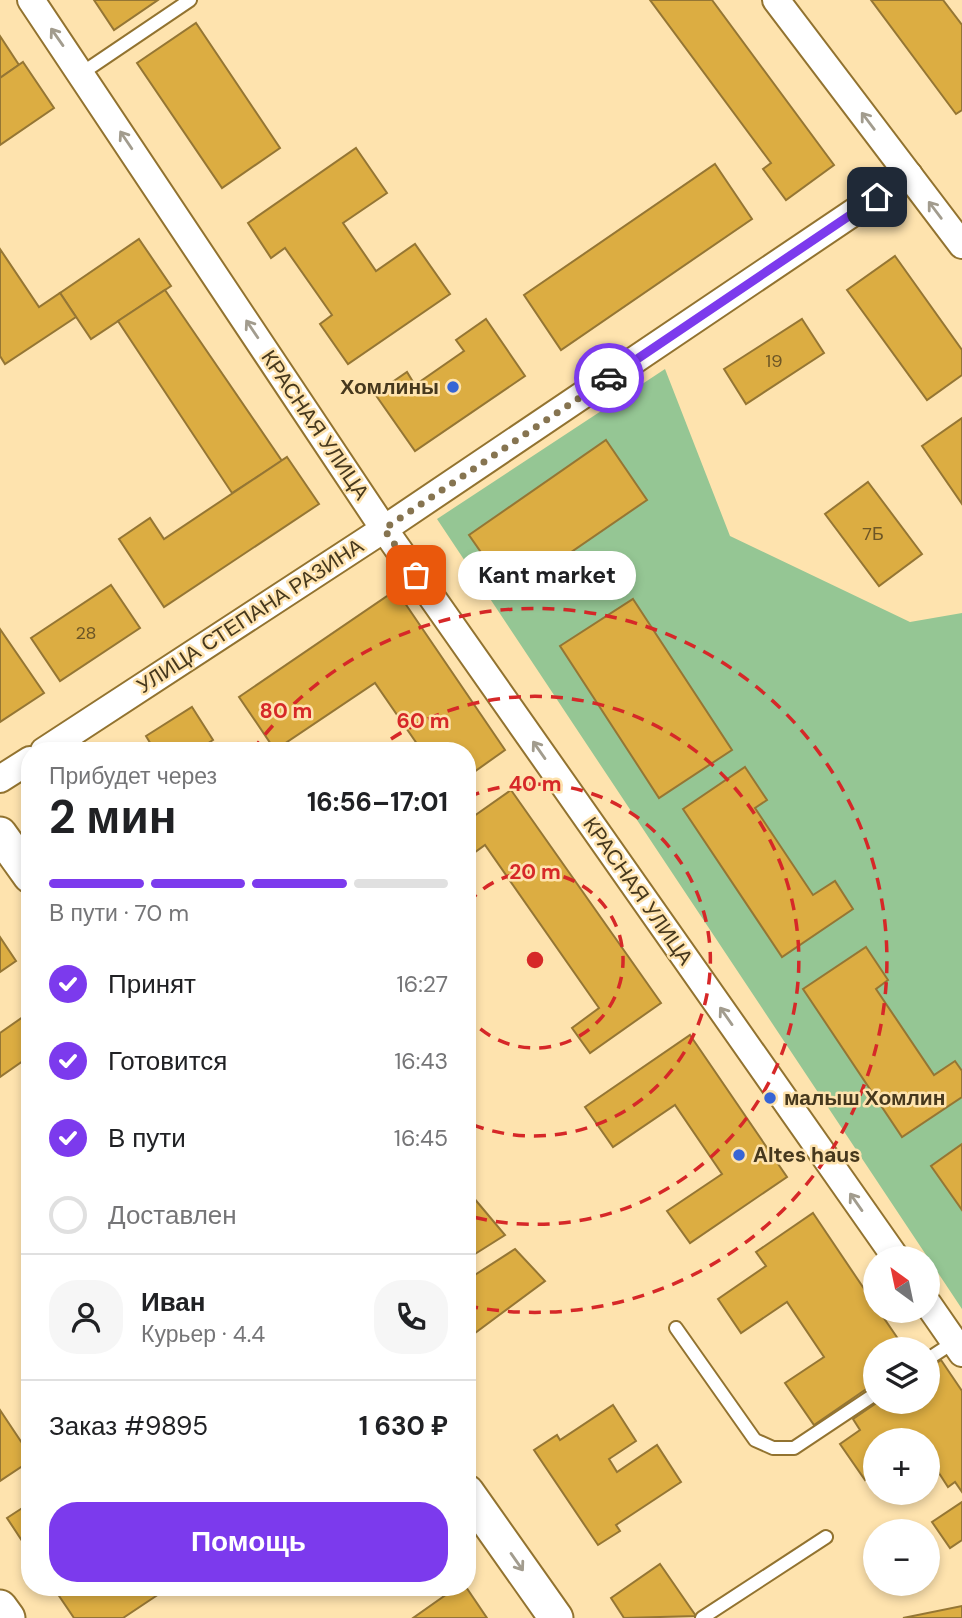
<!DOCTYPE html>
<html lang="ru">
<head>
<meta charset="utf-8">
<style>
	body { margin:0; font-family:"DM Sans",sans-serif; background:#f6f6f6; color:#202124; height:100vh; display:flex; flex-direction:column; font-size:26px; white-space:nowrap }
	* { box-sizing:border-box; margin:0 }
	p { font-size:23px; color:#757577 }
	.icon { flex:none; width:38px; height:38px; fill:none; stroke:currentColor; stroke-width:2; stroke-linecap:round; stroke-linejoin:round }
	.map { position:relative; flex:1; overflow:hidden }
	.panel { position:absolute; left:21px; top:742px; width:455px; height:854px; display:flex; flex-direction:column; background:#fff; border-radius:28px; box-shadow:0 4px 10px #0003 }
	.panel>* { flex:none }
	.needle { width:46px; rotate:327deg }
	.tools { position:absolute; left:863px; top:1246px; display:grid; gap:14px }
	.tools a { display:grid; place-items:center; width:77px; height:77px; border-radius:50%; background:#fff; box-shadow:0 4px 10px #0003; font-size:35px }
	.pin { position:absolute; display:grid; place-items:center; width:60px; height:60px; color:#fff; margin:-30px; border-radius:14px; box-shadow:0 4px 10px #0006 }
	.courier { position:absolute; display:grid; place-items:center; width:70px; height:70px; margin:-35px; border:5px solid #7c3aed; border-radius:50%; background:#fff; color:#222; box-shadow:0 2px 9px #0007 }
	.bubble { position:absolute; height:49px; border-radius:24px; background:#fff; box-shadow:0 4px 10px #0003; font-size:23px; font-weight:700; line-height:49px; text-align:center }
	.overview em { font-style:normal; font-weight:700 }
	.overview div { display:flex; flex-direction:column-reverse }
	.overview { display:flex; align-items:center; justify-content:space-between; height:119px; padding:0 28px }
	h1 { font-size:46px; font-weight:700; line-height:52px }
	.bar { display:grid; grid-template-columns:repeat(4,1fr); gap:10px 7px; align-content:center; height:84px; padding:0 28px }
	.bar i { height:9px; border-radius:5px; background:#e0e0e0 }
	.bar .selected { background:#7c3aed }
	.bar p { grid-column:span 4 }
	.line { display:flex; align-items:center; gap:18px; padding:0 28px; border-top:2px solid #e0e0e0 }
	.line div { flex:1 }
	.round { display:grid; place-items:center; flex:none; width:74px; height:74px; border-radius:28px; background:#f6f6f6 }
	ol { padding:0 28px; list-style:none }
	li { display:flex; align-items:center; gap:21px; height:77px }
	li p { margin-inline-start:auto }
	li .icon { padding:7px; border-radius:50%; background:#7c3aed; color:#fff; stroke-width:4 }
	li:last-child { color:#757577 }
	li i { width:38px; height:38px; border:4px solid #e0e0e0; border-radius:50% }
	.button { display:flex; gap:14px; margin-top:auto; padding:14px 28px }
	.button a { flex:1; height:80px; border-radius:28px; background:#7c3aed; color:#fff; font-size:28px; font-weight:700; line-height:80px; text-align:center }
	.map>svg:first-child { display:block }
</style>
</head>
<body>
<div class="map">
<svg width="962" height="1618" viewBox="0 0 962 1618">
	<rect width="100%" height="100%" fill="#fee3ae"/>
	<polygon fill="#95c694" points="665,369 730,536 910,622 962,613 962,1309 437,519"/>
	<g fill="#dcad42" stroke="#957634" stroke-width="2">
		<polygon points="94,0 158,0 114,30"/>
		<polygon points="650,0 712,0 834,165 786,200 763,169 771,163"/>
		<polygon points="871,0 943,0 962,25 962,110 956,114"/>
		<polygon points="196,23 280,148 222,188 137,63"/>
		<polygon points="0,36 19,65 0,78"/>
		<polygon points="23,62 54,108 0,145 0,78"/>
		<polygon points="356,148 387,193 343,223 376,271 415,244 450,294 348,364 320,324 332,315 285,248 271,258 248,223"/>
		<polygon points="715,164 752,219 561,350 524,295"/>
		<polygon points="139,239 171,286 91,339 60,293"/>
		<polygon points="0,249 39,307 60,293 76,317 5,364 0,356"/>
		<polygon points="895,256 962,350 962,375 927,400 847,290"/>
		<polygon points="165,290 282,461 232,493 118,321"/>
		<polygon points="486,319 525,376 415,451 375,394 407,372 415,385 464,351 456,340"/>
		<polygon points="802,319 824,353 746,404 724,369"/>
		<polygon points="962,418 962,504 922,446"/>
		<polygon points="606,440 647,500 510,594 469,535"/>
		<polygon points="287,457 319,504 164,607 119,539 150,518 164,539"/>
		<polygon points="868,482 922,554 879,586 825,514"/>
		<polygon points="111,585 140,628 60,681 31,638"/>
		<polygon points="396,590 505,750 467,777 467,751 422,751 375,683 275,750 239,697"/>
		<polygon points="633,599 732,750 659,798 560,646"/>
		<polygon points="0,629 44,693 0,722"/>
		<polygon points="192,707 213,740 196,751 155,751 146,736"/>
		<polygon points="745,767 767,800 755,808 813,895 835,881 853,909 782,957 683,809"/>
		<polygon points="511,790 661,1003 590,1053 572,1028 599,1008 485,845 467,858 467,821"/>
		<polygon points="0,937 16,961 0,972"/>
		<polygon points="866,947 888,980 876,989 934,1075 955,1061 962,1071 962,1097 902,1137 803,989"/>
		<polygon points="30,1012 30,1056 0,1077 0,1033"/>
		<polygon points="690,1035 787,1177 690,1243 667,1211 722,1174 675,1105 613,1147 585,1107"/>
		<polygon points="962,1144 962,1210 931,1166"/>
		<polygon points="473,1197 505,1235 467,1259 467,1200"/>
		<polygon points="813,1213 875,1305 875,1311 879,1311 905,1349 875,1349 875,1383 814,1425 785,1383 824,1357 787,1302 741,1333 718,1299 766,1266 756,1252"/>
		<polygon points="515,1249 545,1281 467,1339 467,1280"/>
		<polygon points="941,1360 962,1391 962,1492 955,1482 948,1487 928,1456 928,1440 915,1438 875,1440 875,1473 865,1480 840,1444 860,1430 853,1419 878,1402 928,1402 928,1369"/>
		<polygon points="613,1405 636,1441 609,1459 617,1472 657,1445 681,1482 616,1525 620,1531 598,1545 534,1450 557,1435 560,1440"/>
		<polygon points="0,1410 30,1455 30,1461 0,1481"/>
		<polygon points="962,1502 962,1540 950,1548 932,1522"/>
		<polygon points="30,1503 30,1553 7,1518"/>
		<polygon points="660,1564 696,1616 624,1618 611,1598"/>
		<polygon points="53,1587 163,1587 165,1590 123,1618 74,1618"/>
		<polygon points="457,1587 466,1587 487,1618 413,1618"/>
		<polygon points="962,1606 962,1618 903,1618"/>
	</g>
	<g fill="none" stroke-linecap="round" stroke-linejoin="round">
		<defs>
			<g id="service">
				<polyline points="82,73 190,0"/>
				<polyline points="676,1328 755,1440 773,1448 794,1448 875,1394"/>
				<polyline points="928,1359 954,1342"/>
				<polyline points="702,1618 826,1537"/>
			</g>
			<g id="minor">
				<polyline points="31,0 384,529 896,1258"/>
				<polyline points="776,0 962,245"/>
				<polyline points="44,751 384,529 909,175"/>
				<polyline points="0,779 30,760"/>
				<polyline points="928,1304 962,1353"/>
			</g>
			<g id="tertiary">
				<polyline points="0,834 30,876"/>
				<polyline points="467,1492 556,1618"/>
				<polyline points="0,1607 8,1618"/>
			</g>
		</defs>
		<use href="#service" stroke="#927330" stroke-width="16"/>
		<use href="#minor" stroke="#927330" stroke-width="30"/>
		<use href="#tertiary" stroke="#927330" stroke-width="37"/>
		<use href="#service" stroke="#fff" stroke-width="12"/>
		<use href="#minor" stroke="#fff" stroke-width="26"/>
		<use href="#tertiary" stroke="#fff" stroke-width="33"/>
	</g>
	<defs><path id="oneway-shaft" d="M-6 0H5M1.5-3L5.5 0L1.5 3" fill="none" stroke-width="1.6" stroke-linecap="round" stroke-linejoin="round" transform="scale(1.75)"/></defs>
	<g stroke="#a29c8e">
		<use href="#oneway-shaft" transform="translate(57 37) rotate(-125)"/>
		<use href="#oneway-shaft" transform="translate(868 121) rotate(-127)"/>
		<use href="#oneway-shaft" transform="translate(126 140) rotate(-124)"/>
		<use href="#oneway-shaft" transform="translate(935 210) rotate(-127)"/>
		<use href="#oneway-shaft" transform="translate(252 329) rotate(-124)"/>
		<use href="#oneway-shaft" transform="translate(539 750) rotate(-125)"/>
		<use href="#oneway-shaft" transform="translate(726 1016) rotate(-125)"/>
		<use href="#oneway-shaft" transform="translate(856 1202) rotate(-125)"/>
		<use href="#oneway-shaft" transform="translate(517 1562) rotate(55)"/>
	</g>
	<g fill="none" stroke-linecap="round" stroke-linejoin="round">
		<polyline stroke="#867450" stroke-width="7" stroke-dasharray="0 12.6" points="416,575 384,529 609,378"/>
		<polyline stroke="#7c3aed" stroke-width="9" points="609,378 877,197"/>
	</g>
	<g fill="none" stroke="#d62828" stroke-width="3.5" stroke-dasharray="12 9">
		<path d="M468 903A88 88 0 1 1 468 1017"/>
		<path d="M468 797A176 176 0 1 1 468 1123"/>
		<path d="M374 751A264 264 0 1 1 469 1216"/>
		<path d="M252 751A352 352 0 1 1 468 1306"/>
	</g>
	<g fill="#3765d5" stroke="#fee3ae" stroke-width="2.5">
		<circle cx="453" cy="387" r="7"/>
		<circle cx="770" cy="1098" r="7"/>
		<circle cx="739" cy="1155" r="7"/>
	</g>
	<g text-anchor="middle" stroke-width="5" stroke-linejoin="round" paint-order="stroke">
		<g font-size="18" fill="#6c5526">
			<text x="774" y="367">19</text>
			<text x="873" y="540">7Б</text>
			<text x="86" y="639">28</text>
		</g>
		<g font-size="21" font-weight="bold" fill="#46381d" stroke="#fee3ae" text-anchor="start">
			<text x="439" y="394" text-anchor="end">Хомлины</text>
			<text x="784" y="1105">малыш Хомлин</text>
			<text x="753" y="1162">Altes haus</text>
		</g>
		<g font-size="21" fill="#46381d" stroke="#fee3ae">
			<text transform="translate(315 425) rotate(56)" y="7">КРАСНАЯ УЛИЦА</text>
			<text transform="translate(250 616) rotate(-33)" y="7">УЛИЦА СТЕПАНА РАЗИНА</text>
			<text transform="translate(638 891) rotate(55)" y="7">КРАСНАЯ УЛИЦА</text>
		</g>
	</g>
	<circle cx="535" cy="960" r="10" fill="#d62828" stroke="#fee3ae" stroke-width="3.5"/>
	<g font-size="21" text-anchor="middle" font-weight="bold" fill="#d62828" stroke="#fee3ae" stroke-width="5" stroke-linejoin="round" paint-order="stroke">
		<text x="286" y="718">80 m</text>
		<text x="423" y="728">60 m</text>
		<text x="535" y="791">40 m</text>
		<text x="535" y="879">20 m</text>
	</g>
</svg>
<div class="tools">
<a><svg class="needle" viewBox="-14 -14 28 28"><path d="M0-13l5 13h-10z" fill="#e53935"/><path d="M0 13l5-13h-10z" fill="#757577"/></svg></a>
<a><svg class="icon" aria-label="layers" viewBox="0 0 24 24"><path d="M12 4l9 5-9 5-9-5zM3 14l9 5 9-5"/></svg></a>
<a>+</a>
<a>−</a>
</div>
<div class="pin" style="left:416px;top:575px;background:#ea580c"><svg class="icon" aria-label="bag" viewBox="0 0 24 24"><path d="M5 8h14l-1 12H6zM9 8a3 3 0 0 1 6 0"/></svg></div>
<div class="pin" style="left:877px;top:197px;background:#1f2937"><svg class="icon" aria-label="home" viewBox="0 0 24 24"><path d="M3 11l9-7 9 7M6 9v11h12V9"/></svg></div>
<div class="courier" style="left:609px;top:378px"><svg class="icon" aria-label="car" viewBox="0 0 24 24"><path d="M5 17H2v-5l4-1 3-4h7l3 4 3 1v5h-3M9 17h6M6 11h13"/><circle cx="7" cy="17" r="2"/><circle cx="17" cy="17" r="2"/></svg></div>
<div class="bubble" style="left:458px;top:551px;width:178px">Kant market</div>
<section class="panel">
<div class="overview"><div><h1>2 мин</h1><p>Прибудет через</p></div><em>16:56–17:01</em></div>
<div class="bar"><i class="selected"></i><i class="selected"></i><i class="selected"></i><i></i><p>В пути · 70 m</p></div>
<ol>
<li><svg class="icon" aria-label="check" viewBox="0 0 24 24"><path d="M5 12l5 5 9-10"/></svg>Принят<p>16:27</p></li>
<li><svg class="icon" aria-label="check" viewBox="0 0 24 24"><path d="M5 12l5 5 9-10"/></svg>Готовится<p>16:43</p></li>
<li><svg class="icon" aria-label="check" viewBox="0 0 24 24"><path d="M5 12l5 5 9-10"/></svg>В пути<p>16:45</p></li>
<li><i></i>Доставлен</li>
</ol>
<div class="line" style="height:126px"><a class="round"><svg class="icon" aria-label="person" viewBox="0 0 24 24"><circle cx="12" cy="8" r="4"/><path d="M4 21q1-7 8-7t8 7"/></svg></a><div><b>Иван</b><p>Курьер · 4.4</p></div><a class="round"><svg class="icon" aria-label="phone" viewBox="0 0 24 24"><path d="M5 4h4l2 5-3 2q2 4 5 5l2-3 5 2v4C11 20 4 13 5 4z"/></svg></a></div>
<div class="line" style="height:91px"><div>Заказ #9895</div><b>1 630 ₽</b></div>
<div class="button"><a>Помощь</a></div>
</section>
</div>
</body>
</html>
